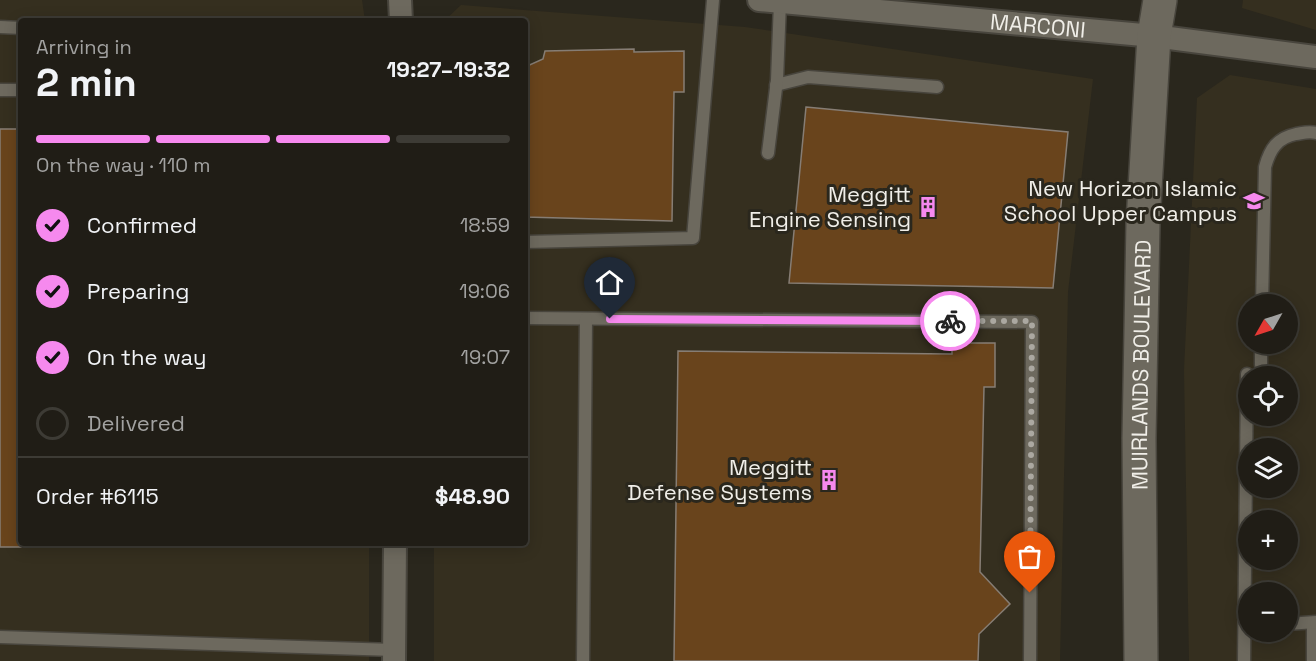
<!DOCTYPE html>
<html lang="en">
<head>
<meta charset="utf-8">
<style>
	body { margin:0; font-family:"Space Grotesk",sans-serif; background:#28261f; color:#f1f3f6; height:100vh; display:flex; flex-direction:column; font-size:22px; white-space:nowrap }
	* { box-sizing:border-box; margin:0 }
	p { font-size:20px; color:#a2a2a1 }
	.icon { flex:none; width:33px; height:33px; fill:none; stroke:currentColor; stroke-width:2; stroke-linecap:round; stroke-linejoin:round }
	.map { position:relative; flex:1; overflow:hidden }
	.panel { position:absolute; left:18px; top:18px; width:510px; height:528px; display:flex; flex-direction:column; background:#201d16; border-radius:6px; box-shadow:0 3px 15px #0003,0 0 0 2px #3d3b35 }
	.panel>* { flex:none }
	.needle { width:39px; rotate:231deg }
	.fabs { position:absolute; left:1238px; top:294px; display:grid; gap:12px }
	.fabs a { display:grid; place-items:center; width:60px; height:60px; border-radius:50%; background:#201d16; box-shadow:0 3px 15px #0003,0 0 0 2px #3d3b35; font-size:30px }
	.pin { position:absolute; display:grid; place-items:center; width:51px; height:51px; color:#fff; margin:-62px -26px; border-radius:50% 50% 50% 0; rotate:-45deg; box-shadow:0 0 6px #0007 }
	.pin .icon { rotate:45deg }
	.courier { position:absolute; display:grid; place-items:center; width:60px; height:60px; margin:-30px; border:4px solid #f689ee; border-radius:50%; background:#fff; color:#222; box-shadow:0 2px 8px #0007 }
	.head em { font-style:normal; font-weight:600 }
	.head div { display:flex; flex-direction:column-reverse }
	.head { display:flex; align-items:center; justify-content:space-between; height:102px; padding:0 18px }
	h1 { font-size:39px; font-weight:600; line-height:45px }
	.bar { display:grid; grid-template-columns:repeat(4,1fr); gap:9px 6px; align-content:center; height:72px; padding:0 18px }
	.bar i { height:8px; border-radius:4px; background:#3d3b35 }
	.bar .on { background:#f689ee }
	.bar p { grid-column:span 4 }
	.line { display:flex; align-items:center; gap:15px; padding:0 18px; border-top:2px solid #3d3b35 }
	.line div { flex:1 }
	ol { padding:0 18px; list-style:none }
	li { display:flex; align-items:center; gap:18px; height:66px }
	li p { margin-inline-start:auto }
	li .icon { padding:6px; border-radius:50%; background:#f689ee; color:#111; stroke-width:4 }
	li:last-child { color:#a2a2a1 }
	li i { width:33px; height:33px; border:3px solid #3d3b35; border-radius:50% }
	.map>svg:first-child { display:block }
</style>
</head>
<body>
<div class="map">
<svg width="1316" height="661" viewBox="0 0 1316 661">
	<rect width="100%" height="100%" fill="#2a271d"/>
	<g fill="#352f1f" fill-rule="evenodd">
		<polygon points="0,0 362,0 365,21 21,21 21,543 369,543 369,661 0,661"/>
		<polygon points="1243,0 1316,0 1316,30 1242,8"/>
		<polygon points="461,5 745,27 1093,79 1068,292 1060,661 434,661 434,543 525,543 525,21 444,21"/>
		<path d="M1230,75L1316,89V661H1189L1184,370L1197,98ZM1248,304H1287V344H1248ZM1248,376H1287V416H1248ZM1248,448H1287V488H1248ZM1248,520H1287V560H1248ZM1248,592H1287V632H1248Z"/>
	</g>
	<g fill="#69441c" stroke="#867d74" stroke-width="1.5">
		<polygon points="634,49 634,52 684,51 684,92 674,92 672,221 525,217 525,67 543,59 545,51"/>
		<polygon points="806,107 1068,132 1053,288 789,283"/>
		<rect x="0" y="129" width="21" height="418"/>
		<polygon points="952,343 995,343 995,387 984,387 980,572 1010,604 979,634 978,661 674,661 678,351 952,354"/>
	</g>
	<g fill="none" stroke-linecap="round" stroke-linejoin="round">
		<defs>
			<g id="service">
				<polyline points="0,27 21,28"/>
				<polyline points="776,85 808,77 937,87"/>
				<polyline points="0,90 21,90"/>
				<polyline points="768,153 777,80 780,2"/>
				<polyline points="525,242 693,238 713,0"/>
				<path d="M1262,304L1265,167C1270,149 1277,138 1296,134C1303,133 1309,131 1316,133"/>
				<polyline points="525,318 1032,322 1030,661"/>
				<polyline points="1261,365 1261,344"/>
				<polyline points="1313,623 1313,661"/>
				<polyline points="1287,624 1316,622"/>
				<polyline points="0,637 394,650"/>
				<polyline points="583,661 586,319"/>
				<polyline points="1244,661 1247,374"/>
			</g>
			<g id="minor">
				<polyline points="400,0 401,21"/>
				<path id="s1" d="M759,0L1154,36L1316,57"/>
				<polyline points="394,661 395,543"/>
			</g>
			<g id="secondary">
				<path id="s2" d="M1141,661L1139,438L1143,222L1154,36L1160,0"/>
			</g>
		</defs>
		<use href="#service" stroke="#48453d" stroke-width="15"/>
		<use href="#minor" stroke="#48453d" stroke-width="26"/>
		<use href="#secondary" stroke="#48453d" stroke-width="36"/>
		<use href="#service" stroke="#6d695e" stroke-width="12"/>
		<use href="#minor" stroke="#6d695e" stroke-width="22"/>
		<use href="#secondary" stroke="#6d695e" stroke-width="33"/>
	</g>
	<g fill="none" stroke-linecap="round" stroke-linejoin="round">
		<polyline stroke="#aba8a1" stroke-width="6" stroke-dasharray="0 10.8" points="950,321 1032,321 1030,593"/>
		<polyline stroke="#f689ee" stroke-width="8" points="610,319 950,321"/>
	</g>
	<defs>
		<symbol id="school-bare" viewBox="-9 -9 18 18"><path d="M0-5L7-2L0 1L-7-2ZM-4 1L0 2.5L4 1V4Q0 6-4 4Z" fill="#f689ee" stroke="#2a271d" stroke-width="2.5" paint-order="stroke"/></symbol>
		<symbol id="building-bare" viewBox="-9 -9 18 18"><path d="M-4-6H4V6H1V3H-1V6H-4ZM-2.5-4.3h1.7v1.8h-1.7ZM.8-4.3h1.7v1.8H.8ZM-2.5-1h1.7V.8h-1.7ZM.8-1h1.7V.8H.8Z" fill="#f689ee" stroke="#2a271d" stroke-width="2.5" paint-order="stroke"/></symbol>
	</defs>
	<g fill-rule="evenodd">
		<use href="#school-bare" x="1239" y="186" width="30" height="30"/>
		<use href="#building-bare" x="913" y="192" width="30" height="30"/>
		<use href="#building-bare" x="814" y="465" width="30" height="30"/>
	</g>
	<g text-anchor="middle" stroke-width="6" stroke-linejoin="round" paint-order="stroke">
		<g font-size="22" fill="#f0eee8" stroke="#2a271d">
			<text dy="8" stroke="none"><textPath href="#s1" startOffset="280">MARCONI</textPath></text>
			<text dy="8" stroke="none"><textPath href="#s2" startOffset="296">MUIRLANDS BOULEVARD</textPath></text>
		</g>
		<g font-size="22" fill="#f0eee8" stroke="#2a271d" text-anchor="end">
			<text x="1237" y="196">New Horizon Islamic<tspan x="1237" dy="25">School Upper Campus</tspan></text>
			<text x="911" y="202">Meggitt<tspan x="911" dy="25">Engine Sensing</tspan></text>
			<text x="812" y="475">Meggitt<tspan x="812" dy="25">Defense Systems</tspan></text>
		</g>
	</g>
</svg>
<div class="fabs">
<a><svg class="needle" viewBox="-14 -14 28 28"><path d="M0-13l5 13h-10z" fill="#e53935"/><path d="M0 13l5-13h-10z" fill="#a2a2a1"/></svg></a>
<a><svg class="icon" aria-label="locate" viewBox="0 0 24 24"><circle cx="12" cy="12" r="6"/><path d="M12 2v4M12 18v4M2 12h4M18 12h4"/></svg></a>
<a><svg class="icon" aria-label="layers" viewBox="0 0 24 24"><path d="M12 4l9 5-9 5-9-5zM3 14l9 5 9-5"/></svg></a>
<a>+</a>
<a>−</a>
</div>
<div class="pin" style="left:1030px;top:593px;background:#ea580c"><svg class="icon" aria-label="bag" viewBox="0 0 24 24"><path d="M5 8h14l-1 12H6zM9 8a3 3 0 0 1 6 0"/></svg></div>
<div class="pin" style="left:610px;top:319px;background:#1f2937"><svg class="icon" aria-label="home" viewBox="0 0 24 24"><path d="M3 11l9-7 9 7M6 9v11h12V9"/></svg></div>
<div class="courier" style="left:950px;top:321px"><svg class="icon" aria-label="bike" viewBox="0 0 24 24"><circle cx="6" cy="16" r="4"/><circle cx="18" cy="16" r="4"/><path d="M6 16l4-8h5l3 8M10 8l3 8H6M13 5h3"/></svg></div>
<section class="panel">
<div class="head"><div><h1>2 min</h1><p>Arriving in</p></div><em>19:27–19:32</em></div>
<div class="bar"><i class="on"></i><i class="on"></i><i class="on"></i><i></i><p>On the way · 110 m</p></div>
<ol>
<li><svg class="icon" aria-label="check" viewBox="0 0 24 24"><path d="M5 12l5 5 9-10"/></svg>Confirmed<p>18:59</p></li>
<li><svg class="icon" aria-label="check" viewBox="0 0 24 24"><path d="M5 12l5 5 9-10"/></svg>Preparing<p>19:06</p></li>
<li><svg class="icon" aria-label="check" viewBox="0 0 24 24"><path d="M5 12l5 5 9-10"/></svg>On the way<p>19:07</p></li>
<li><i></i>Delivered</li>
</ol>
<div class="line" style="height:78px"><div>Order #6115</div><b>$48.90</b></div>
</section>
</div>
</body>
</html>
